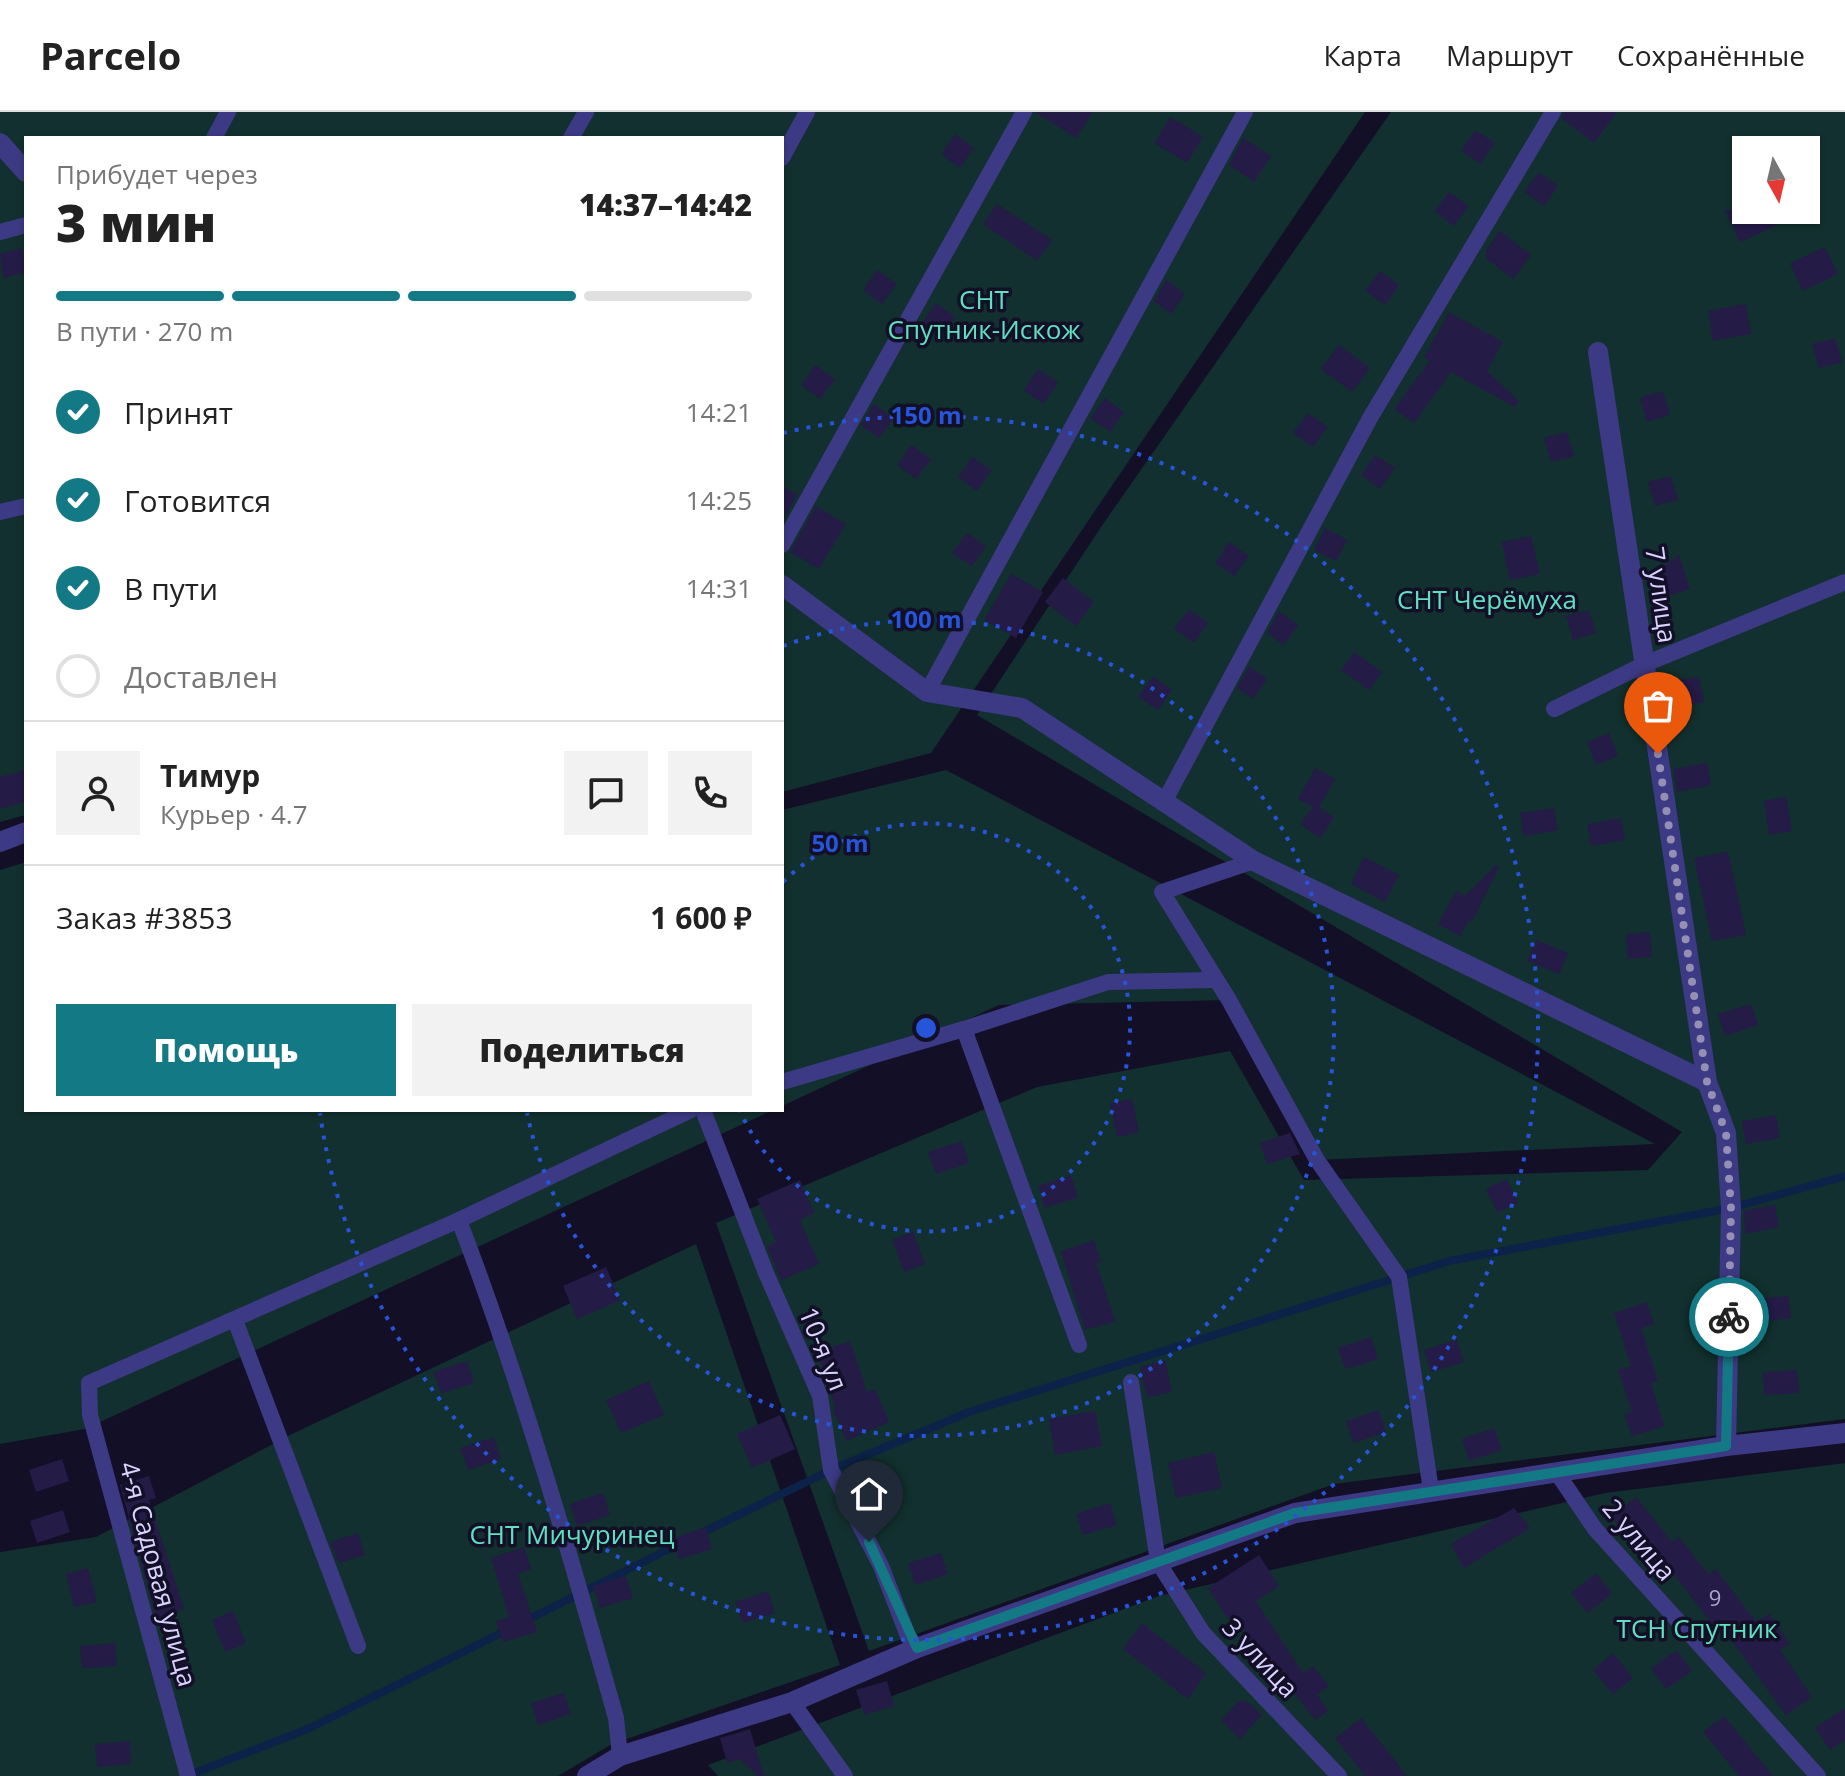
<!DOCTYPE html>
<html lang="ru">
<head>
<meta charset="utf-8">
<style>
	body { margin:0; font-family:"Open Sans",sans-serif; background:#f2f2f2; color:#222; height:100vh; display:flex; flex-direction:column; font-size:30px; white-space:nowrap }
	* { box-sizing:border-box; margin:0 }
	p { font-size:26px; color:#767676 }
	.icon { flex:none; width:44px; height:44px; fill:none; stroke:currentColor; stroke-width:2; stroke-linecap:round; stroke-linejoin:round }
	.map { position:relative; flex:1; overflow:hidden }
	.side { position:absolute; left:24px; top:24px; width:760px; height:976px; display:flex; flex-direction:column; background:#fff; border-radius:0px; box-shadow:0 2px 6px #0004 }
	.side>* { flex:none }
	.needle { width:52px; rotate:172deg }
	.buttons { position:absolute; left:1732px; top:24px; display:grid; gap:16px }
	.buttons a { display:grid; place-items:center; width:88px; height:88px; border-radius:0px; background:#fff; box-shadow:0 2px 6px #0004; font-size:40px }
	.pin { position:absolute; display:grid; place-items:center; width:68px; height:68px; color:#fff; margin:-82px -34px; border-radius:50% 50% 50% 0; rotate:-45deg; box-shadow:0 0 8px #0007 }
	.pin .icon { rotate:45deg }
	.courier { position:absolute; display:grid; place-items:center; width:80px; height:80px; margin:-40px; border:6px solid #137a85; border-radius:50%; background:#fff; color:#222; box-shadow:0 2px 10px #0007 }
	.summary em { font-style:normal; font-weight:800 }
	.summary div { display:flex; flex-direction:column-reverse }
	.summary { display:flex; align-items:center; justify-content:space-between; height:136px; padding:0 32px }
	h1 { font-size:52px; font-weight:800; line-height:60px }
	.bar { display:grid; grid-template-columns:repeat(4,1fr); gap:12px 8px; align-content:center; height:96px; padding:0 32px }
	.bar i { height:10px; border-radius:6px; background:#e0e0e0 }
	.bar .on { background:#137a85 }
	.bar p { grid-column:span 4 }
	.line { display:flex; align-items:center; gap:20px; padding:0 32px; border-top:2px solid #e0e0e0 }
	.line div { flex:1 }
	.round { display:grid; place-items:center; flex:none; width:84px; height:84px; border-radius:0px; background:#f2f2f2 }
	ol { padding:0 32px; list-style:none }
	li { display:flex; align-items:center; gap:24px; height:88px }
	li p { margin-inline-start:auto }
	li .icon { padding:8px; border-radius:50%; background:#137a85; color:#fff; stroke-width:4 }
	li:last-child { color:#767676 }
	li i { width:44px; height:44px; border:4px solid #e0e0e0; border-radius:50% }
	.action { display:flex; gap:16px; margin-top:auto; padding:16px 32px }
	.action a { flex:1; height:92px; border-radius:0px; background:#137a85; color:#fff; font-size:32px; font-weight:800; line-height:92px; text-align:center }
	.action a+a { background:#f2f2f2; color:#222 }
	header { display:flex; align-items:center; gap:48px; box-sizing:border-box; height:112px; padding:0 40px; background:#fff; border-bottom:2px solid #e0e0e0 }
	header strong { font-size:38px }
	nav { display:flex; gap:44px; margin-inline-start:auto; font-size:28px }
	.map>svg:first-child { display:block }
</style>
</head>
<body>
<header>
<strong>Parcelo</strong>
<nav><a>Карта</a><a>Маршрут</a><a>Сохранённые</a></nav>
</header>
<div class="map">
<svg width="1845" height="1664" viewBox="0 0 1845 1664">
	<rect width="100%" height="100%" fill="#130f26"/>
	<g fill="#12302f" fill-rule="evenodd">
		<polygon points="0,0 1365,0 931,641 782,680 782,26 26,26 26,703 0,710"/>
		<path d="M1391,0H1845V1307L1334,1372L869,1539L716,1111L1037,975L1230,939L1304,1068L1648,1058L1682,1020L977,603L1101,415ZM1746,38H1806V98H1746Z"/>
		<polygon points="946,658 1655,1032 1317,1048 1228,888 999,893 782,994 782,698"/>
		<polygon points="26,750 26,998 773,998 85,1317 0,1332 0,758"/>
		<polygon points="696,1132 840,1553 612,1632 558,1664 0,1664 0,1440 96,1425 294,1321"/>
		<polygon points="1845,1351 1845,1664 718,1664 708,1653 1159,1484 1605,1381"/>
	</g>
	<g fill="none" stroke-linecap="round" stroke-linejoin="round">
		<g stroke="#0c2248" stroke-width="8">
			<polyline points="697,1423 831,1358 969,1300 1399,1165 1449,1149 1731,1096 1845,1064"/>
			<polyline points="525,1509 685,1429"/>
			<polyline points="187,1664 310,1616 509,1517"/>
		</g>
	</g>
	<g fill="#241b47">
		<polygon points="1035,0 1093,0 1076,26"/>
		<polygon points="1564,0 1617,0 1594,31 1562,7"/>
		<polygon points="1170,5 1203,25 1187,51 1154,31"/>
		<polygon points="1475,18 1495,31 1480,52 1461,38"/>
		<polygon points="955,22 974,36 960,56 941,42"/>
		<polygon points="1243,26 1271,44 1254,70 1229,53"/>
		<polygon points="1539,60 1558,74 1544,94 1524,80"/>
		<polygon points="1449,80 1469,94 1454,114 1435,100"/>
		<polygon points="997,92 1052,128 1037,149 983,112"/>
		<polygon points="1725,98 1768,98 1775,114 1740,130"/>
		<polygon points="1500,119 1531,143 1513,167 1486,146 1486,138"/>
		<polygon points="1825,135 1838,162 1802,179 1790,151"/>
		<polygon points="22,136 26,160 4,166 0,142"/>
		<polygon points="877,158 897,172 882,192 863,178"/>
		<polygon points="1380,159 1399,173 1385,193 1365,179"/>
		<polygon points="1166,168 1185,182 1171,202 1154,189"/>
		<polygon points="936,191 955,205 941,225 922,211"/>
		<polygon points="1746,192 1751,222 1713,229 1708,199"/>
		<polygon points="1449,200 1503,230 1487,259 1519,289 1515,295 1451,260 1414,311 1394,297 1430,248 1424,245"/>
		<polygon points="1835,226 1842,250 1819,256 1812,232"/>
		<polygon points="1339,233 1370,256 1352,280 1321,257"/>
		<polygon points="815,253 835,267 820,287 801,273"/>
		<polygon points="1038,257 1058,271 1043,292 1024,278"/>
		<polygon points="1663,279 1670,303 1647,310 1640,286"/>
		<polygon points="1105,286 1124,300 1110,320 1090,306"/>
		<polygon points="874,292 894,306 879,326 861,313"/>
		<polygon points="1308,301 1327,315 1313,335 1293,321"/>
		<polygon points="1567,320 1574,344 1551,350 1544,326"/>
		<polygon points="911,333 931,347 916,367 897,353"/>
		<polygon points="1375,343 1395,356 1380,377 1361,363"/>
		<polygon points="972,345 992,358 977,379 958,365"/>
		<polygon points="1671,364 1678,388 1655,394 1648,370"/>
		<polygon points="782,374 797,383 782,410"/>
		<polygon points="816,394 846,412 819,457 790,440"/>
		<polygon points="1325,416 1347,428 1336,449 1314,438"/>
		<polygon points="967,421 986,434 972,454 952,441"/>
		<polygon points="1531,424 1540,462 1510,468 1502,430"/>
		<polygon points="1229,430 1249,444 1234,464 1215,451"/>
		<polygon points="1679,443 1690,477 1668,484 1659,457"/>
		<polygon points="1011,462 1043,480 1016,526 984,508"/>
		<polygon points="1063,466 1094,490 1076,514 1045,490"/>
		<polygon points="1189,497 1208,511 1194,531 1174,517"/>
		<polygon points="1589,498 1596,521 1573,528 1566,504"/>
		<polygon points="1279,499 1298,513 1284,533 1267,521"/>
		<polygon points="1354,540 1382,560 1369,578 1341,558"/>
		<polygon points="1249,554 1267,567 1253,587 1237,576"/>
		<polygon points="1153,564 1172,578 1158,598 1138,585"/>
		<polygon points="1699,565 1704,590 1672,595 1668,569"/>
		<polygon points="1609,621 1618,644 1596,653 1587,630"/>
		<polygon points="1707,651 1711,673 1677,680 1673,657"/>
		<polygon points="1315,656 1335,667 1319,695 1334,706 1320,726 1300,712 1313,695 1298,687"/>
		<polygon points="26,658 26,689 0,697 0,665"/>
		<polygon points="1786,685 1792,719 1769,723 1764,689"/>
		<polygon points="1554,696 1558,718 1524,724 1520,701"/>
		<polygon points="1621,706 1625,728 1591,734 1587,712"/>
		<polygon points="1728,740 1746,823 1712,829 1694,746"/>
		<polygon points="1364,745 1399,763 1385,790 1351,772"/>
		<polygon points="1496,753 1499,755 1472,810 1469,808 1460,824 1438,812 1456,779 1465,784"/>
		<polygon points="1650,820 1652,845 1628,847 1626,822"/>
		<polygon points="1536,828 1568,841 1559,862 1527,849"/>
		<polygon points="1751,892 1758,913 1725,924 1718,902"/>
		<polygon points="1132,987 1139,1020 1117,1025 1110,991"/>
		<polygon points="1776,1003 1780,1026 1746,1032 1742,1009"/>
		<polygon points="1290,1021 1300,1042 1267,1052 1260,1031"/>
		<polygon points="962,1029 969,1051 936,1062 928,1040"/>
		<polygon points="1071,1063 1078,1085 1045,1096 1038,1074"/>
		<polygon points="1507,1067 1518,1091 1497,1100 1486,1077"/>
		<polygon points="800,1068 814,1101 800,1108 819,1152 781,1168 767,1134 776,1130 757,1087"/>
		<polygon points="1775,1093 1779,1115 1745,1122 1744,1099"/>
		<polygon points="913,1120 925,1152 904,1160 892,1128"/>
		<polygon points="1094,1128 1101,1150 1096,1151 1115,1209 1085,1218 1061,1139"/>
		<polygon points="606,1155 620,1188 577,1207 563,1174"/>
		<polygon points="1788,1184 1791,1206 1756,1210 1754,1187"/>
		<polygon points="1647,1190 1654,1212 1641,1216 1658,1269 1651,1271 1664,1314 1632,1324 1624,1303 1632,1300 1618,1258 1631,1254 1614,1201"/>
		<polygon points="1371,1225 1378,1247 1345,1257 1338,1236"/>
		<polygon points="1457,1228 1464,1250 1431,1260 1424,1238"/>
		<polygon points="850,1229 867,1280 875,1277 889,1310 846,1329 834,1300 835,1294 817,1240"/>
		<polygon points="1165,1248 1172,1280 1147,1285 1140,1255"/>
		<polygon points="467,1249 474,1271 441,1281 433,1260"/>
		<polygon points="1797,1258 1799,1281 1764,1283 1763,1260"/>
		<polygon points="649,1269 664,1303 621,1321 606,1288"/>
		<polygon points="1379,1298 1386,1320 1353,1331 1346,1309"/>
		<polygon points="1095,1299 1102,1334 1055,1343 1049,1307"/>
		<polygon points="780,1303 795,1337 752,1356 737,1322"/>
		<polygon points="1494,1316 1502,1338 1469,1349 1462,1327"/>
		<polygon points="494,1325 501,1347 468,1358 460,1336"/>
		<polygon points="1214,1340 1222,1376 1176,1386 1168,1351"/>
		<polygon points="62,1347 69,1369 36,1380 29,1358"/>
		<polygon points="149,1364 156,1386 149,1388 184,1497 156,1506 120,1373"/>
		<polygon points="888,1371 895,1393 867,1402 856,1382"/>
		<polygon points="603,1381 610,1403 577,1414 570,1392"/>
		<polygon points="1636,1385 1672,1430 1679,1425 1708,1462 1716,1457 1756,1510 1769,1502 1790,1532 1780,1538 1812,1585 1786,1603 1720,1513 1715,1516 1674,1462 1670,1465 1634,1420 1627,1425 1611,1405"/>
		<polygon points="1110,1391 1117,1413 1083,1423 1076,1402"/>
		<polygon points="1514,1396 1530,1416 1464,1456 1451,1432"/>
		<polygon points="63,1398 70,1420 37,1431 30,1409"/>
		<polygon points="706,1415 712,1437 679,1447 672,1426"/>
		<polygon points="358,1421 365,1443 339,1451 330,1430"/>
		<polygon points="524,1435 531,1457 518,1462 537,1520 503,1530 496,1509 509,1505 491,1446"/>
		<polygon points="941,1441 948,1462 915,1473 908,1451"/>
		<polygon points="1259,1443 1279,1474 1256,1489 1303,1561 1313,1554 1329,1574 1317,1583 1328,1599 1315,1608 1267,1547 1264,1548 1234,1503 1228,1507 1208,1476"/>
		<polygon points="88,1456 97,1490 74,1495 66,1462"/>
		<polygon points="1596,1461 1612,1482 1587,1501 1571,1481"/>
		<polygon points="626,1464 633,1486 600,1496 593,1474"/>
		<polygon points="768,1479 775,1501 742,1511 735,1490"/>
		<polygon points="233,1499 246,1531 225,1540 212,1508"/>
		<polygon points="1142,1511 1206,1561 1188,1587 1123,1537"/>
		<polygon points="115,1531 117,1554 82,1556 80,1534"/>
		<polygon points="1677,1538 1692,1559 1666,1577 1651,1556"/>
		<polygon points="1613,1541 1633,1566 1613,1582 1593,1558"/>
		<polygon points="887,1569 894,1594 864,1603 856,1578"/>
		<polygon points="564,1581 571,1602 538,1613 531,1591"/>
		<polygon points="1239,1589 1247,1589 1262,1603 1240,1627 1221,1608"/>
		<polygon points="1845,1596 1845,1628 1830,1638 1815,1616"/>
		<polygon points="1724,1604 1773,1664 1739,1664 1703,1620"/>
		<polygon points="1361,1606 1407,1664 1365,1664 1335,1626"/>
		<polygon points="750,1617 764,1664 758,1664 740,1647 727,1651 720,1626"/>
		<polygon points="130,1629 131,1652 97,1655 95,1632"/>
	</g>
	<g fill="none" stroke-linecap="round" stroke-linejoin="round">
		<g stroke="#3d3a85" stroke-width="16">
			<polyline points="214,26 228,0"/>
			<polyline points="571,26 586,0"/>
			<polyline points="782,46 807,0"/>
			<polyline points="0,120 26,113"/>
			<polyline points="0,400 26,394"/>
			<polyline points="782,433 1024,0"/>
			<polyline points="927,580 1245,0"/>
			<polyline points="1554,597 1645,552 1845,470"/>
			<polyline points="1164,690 1370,306 1553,0"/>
			<polyline points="1254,749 1162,780 1229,888 1317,1048 1399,1165 1431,1378"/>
			<polyline points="964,917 1079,1233"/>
			<polyline points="782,970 964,917 1108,870 1213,868"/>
			<polyline points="703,998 766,1161 820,1284 831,1358 881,1454 908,1524 917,1536"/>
			<path d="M459,1108C521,1271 569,1438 616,1606L620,1644"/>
			<polyline points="235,1208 358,1534"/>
			<polyline points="1131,1270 1158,1450 1203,1521 1339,1664"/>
			<polyline points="1557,1361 1595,1417 1818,1664"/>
			<polyline points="792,1590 845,1664"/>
			<polyline points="188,1664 90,1303 89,1271 459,1108 691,998"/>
		</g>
		<g stroke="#3d3a85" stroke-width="20">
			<polyline points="0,31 26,60"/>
			<polyline points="1598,240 1707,970"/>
			<polyline points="782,473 927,580 1022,596 1254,749 1707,970 1726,1021 1731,1096 1726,1334 1845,1321"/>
			<polyline points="0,730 26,720"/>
			<polyline points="587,1664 620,1644 792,1590 917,1536 1295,1401 1726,1334"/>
		</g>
	</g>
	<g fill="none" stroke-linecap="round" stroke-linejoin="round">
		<polyline stroke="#948fb3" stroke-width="8" stroke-dasharray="0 14.4" points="1658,642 1707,970 1726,1021 1731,1096 1729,1205"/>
		<polyline stroke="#137a85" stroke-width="10" points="869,1430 917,1536 1295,1401 1726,1334 1729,1205"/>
	</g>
	<g fill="none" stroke="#2655da" stroke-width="4" stroke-dasharray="4 8">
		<path d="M783 770A204 204 0 1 1 740 999"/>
		<path d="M783 534A408 408 0 1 1 527 1001"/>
		<path d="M783 321A612 612 0 1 1 320 1001"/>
	</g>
	<g text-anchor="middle" stroke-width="7" stroke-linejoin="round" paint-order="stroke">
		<g font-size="22" fill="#aca6d1">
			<text x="1715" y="1494">9</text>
		</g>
		<g font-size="26" fill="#5fe0c0" stroke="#130f26">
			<text x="984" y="197">СНТ<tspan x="984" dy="30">Спутник-Искож</tspan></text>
			<text x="1487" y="497">СНТ Черёмуха</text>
			<text x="572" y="1432">СНТ Мичуринец</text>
			<text x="1697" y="1526">ТСН Спутник</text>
		</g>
		<g font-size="26" fill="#d9d4ff" stroke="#130f26">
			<text transform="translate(1661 483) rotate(82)" y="9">7 улица</text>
			<text transform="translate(823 1237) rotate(68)" y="9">10-я ул</text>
			<text transform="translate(1639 1428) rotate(50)" y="9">2 улица</text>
			<text transform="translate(158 1462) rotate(75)" y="9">4-я Садовая улица</text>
			<text transform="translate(1260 1546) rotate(47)" y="9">3 улица</text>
		</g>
	</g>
	<circle cx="926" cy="916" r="12" fill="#2655da" stroke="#130f26" stroke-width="4"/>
	<g font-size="24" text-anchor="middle" font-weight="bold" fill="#2655da" stroke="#130f26" stroke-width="7" stroke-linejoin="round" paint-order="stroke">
		<text x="926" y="312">150 m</text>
		<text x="926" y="516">100 m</text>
		<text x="840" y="740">50 m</text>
	</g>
</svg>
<div class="buttons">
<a><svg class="needle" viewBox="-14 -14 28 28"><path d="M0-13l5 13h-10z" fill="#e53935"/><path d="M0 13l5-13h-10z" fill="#767676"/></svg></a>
</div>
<div class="pin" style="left:1658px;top:642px;background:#ea580c"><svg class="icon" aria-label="bag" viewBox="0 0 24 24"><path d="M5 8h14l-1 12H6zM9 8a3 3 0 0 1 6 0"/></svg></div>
<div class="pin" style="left:869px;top:1430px;background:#1f2937"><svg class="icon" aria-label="home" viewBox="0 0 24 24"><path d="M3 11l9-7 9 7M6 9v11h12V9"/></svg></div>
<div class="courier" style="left:1729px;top:1205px"><svg class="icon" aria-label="bike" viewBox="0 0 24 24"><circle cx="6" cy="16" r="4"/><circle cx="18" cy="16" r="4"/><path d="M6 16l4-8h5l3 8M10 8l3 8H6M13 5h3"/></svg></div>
<section class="side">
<div class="summary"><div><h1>3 мин</h1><p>Прибудет через</p></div><em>14:37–14:42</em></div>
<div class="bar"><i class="on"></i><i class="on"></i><i class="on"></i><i></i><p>В пути · 270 m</p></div>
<ol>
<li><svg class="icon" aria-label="check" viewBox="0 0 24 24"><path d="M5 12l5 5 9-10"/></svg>Принят<p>14:21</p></li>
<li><svg class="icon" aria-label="check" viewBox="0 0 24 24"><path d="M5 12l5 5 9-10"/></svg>Готовится<p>14:25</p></li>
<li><svg class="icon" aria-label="check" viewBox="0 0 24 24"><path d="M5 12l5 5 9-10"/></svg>В пути<p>14:31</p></li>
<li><i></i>Доставлен</li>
</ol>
<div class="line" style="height:144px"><a class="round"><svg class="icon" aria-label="person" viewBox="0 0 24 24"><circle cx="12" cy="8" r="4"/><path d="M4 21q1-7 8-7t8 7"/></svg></a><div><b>Тимур</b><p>Курьер · 4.7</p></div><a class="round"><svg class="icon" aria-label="chat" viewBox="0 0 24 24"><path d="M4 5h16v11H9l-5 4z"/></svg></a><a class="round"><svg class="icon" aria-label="phone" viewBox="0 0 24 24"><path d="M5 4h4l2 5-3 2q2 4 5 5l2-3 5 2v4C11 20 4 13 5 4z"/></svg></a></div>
<div class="line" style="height:104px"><div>Заказ #3853</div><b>1 600 ₽</b></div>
<div class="action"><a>Помощь</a><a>Поделиться</a></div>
</section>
</div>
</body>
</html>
